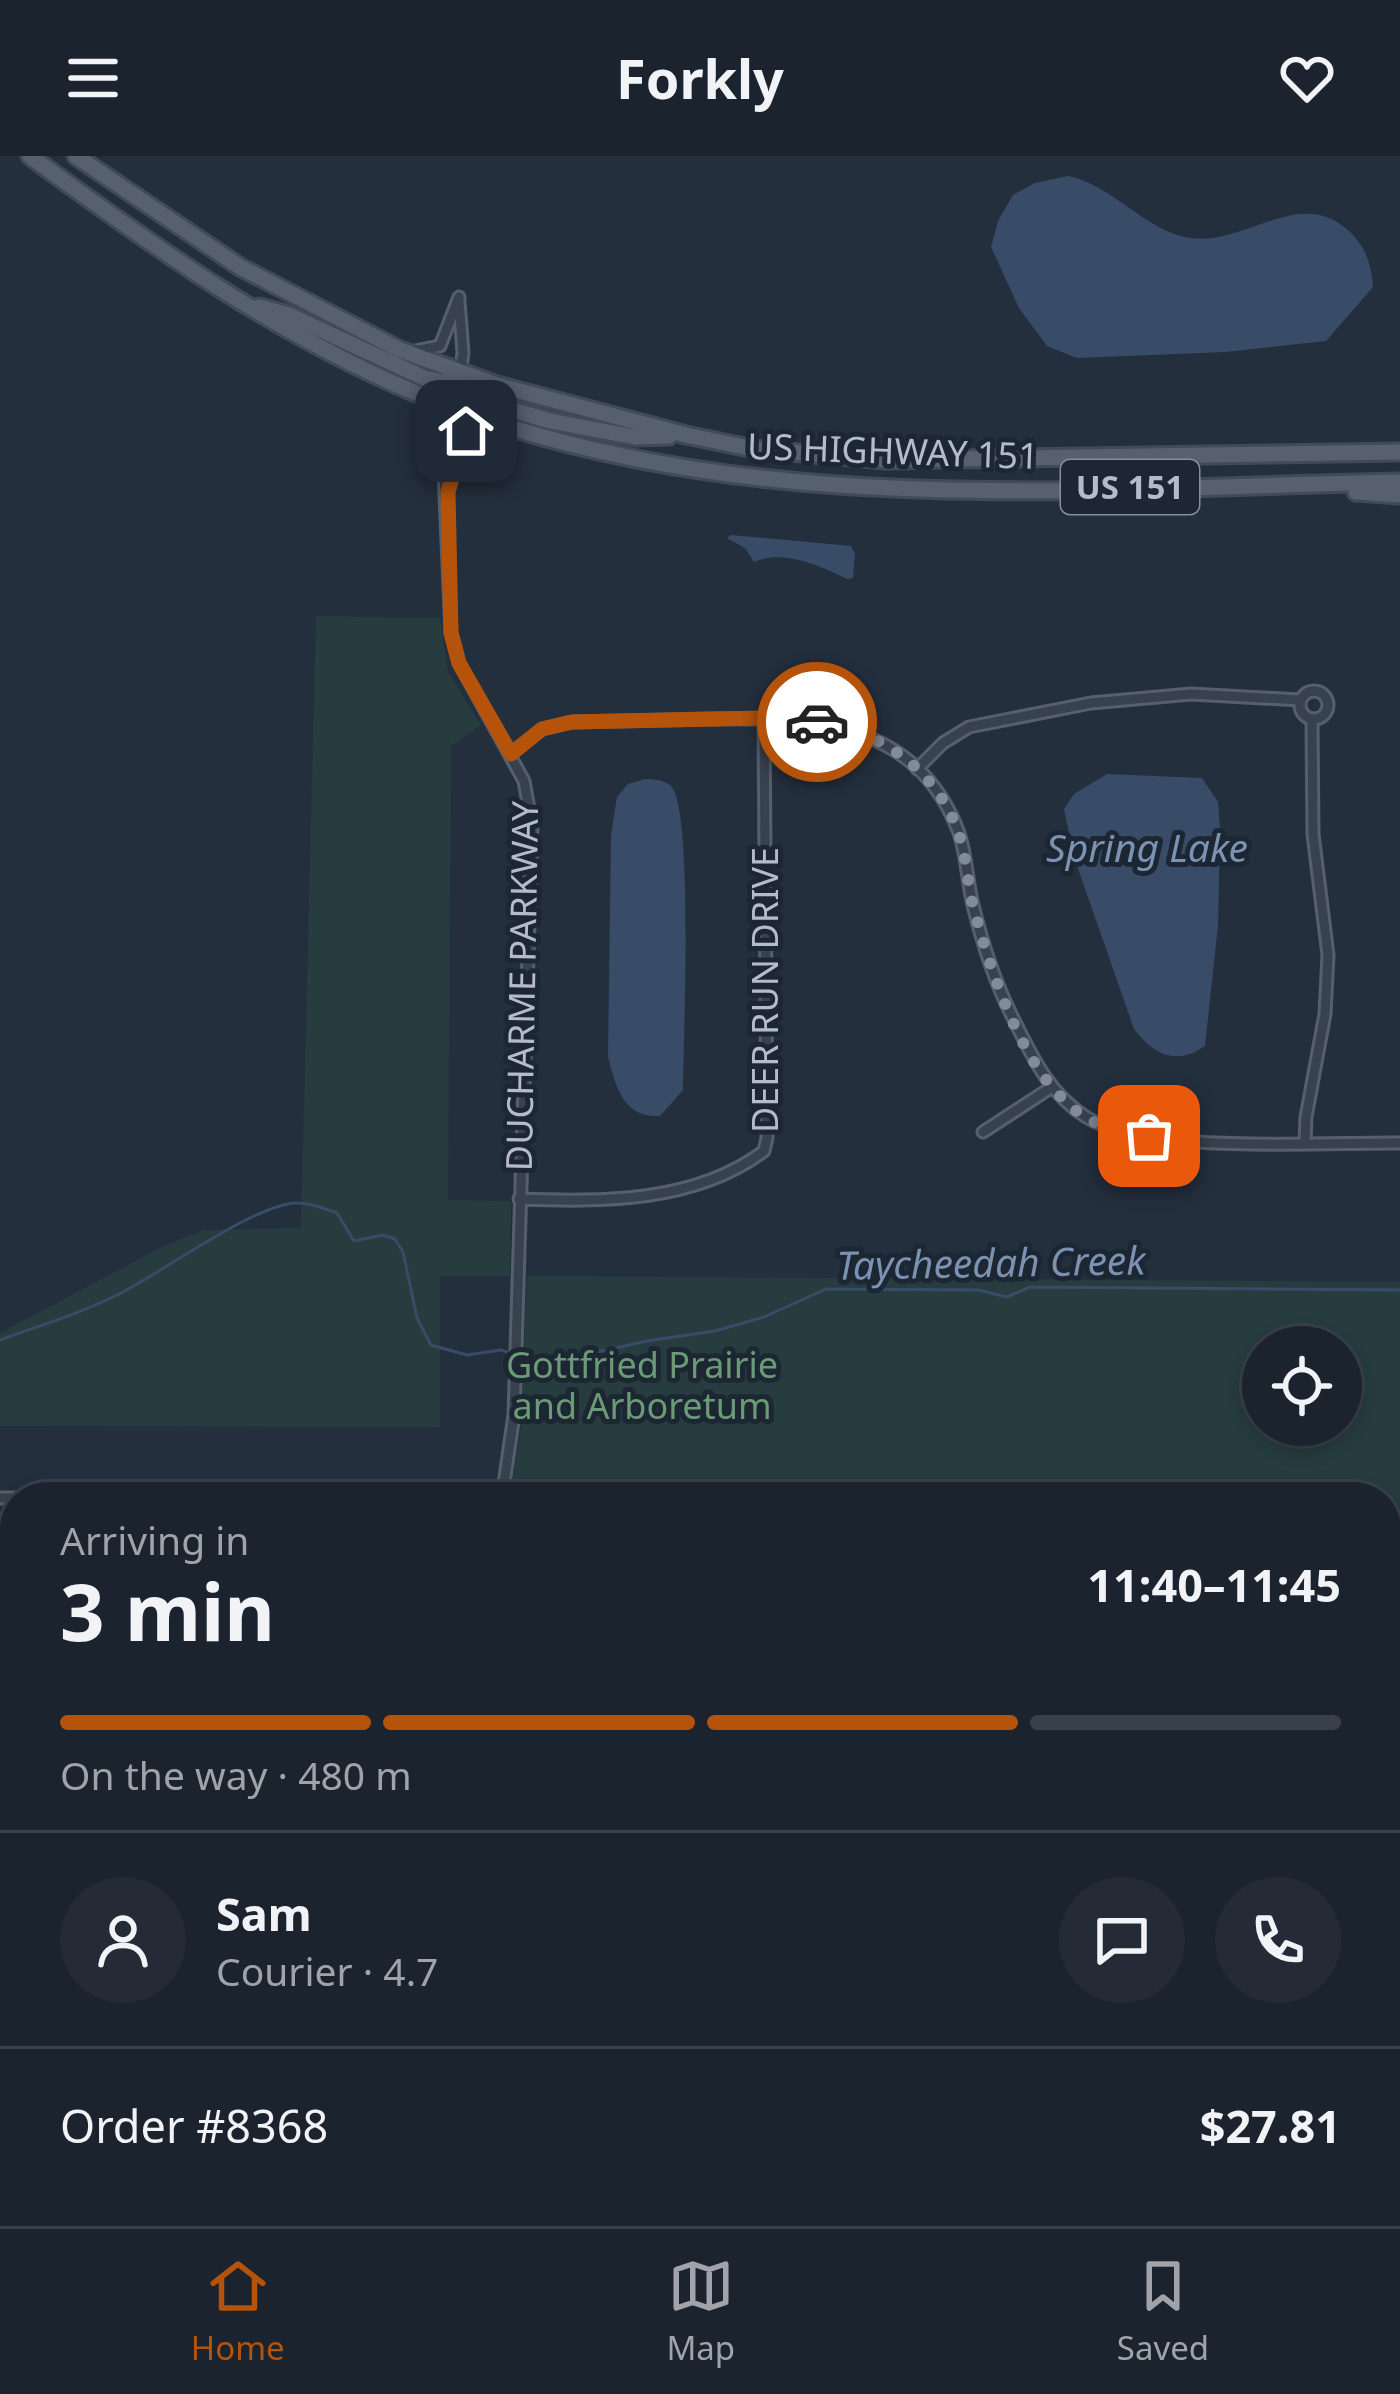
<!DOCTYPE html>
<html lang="en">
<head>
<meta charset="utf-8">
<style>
	body { margin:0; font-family:"Noto Sans",sans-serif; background:#242b36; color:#f1f3f6; height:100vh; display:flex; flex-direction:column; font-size:45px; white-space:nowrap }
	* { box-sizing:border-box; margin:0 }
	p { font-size:39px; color:#a0a4aa }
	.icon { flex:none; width:66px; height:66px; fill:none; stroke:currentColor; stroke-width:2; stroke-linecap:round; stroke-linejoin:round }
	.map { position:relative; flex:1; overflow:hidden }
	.panel { position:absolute; left:0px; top:1326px; width:1401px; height:744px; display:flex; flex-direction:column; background:#1b232e; border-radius:48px 48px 0 0; box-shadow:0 6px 18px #0003,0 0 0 3px #39404a }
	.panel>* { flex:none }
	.tools { position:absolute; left:1242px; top:1170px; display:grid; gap:24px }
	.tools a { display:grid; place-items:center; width:120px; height:120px; border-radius:50%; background:#1b232e; box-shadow:0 6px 18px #0003,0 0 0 3px #39404a; font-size:60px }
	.pin { position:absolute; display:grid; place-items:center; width:102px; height:102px; color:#fff; margin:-51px; border-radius:24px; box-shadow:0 6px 18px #0006 }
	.courier { position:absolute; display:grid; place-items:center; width:120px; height:120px; margin:-60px; border:9px solid #b45309; border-radius:50%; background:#fff; color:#222; box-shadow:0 3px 15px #0007 }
	.summary em { font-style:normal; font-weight:700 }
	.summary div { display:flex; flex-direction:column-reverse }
	.summary { display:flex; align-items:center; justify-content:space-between; height:204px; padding:0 60px }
	h1 { font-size:78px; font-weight:700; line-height:90px }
	.bar { display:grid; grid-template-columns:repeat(4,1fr); gap:18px 12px; align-content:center; height:144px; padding:0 60px }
	.bar i { height:15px; border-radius:9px; background:#39404a }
	.bar .active { background:#b45309 }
	.bar p { grid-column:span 4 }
	.line { display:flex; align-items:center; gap:30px; padding:0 60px; border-top:3px solid #39404a }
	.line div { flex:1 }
	.round { display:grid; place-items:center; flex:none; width:126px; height:126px; border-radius:63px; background:#242b36 }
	header { display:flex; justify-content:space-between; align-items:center; height:156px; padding:0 60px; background:#1b232e; font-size:54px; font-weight:700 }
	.dock { display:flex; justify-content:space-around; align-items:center; height:168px; border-top:3px solid #39404a; background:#1b232e; font-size:33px; color:#a0a4aa }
	.dock a { display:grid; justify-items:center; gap:6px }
	.dock .active { color:#b45309 }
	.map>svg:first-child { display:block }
</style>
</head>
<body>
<header><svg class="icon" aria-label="menu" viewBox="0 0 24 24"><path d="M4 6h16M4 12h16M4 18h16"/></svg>Forkly<svg class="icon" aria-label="heart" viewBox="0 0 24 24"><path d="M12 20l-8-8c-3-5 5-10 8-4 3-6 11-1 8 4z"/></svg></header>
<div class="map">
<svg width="1400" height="2070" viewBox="0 0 1400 2070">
	<rect width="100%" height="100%" fill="#242f3e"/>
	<g fill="#263c3f" fill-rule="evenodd">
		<polygon points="316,460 440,462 448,516 481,569 451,590 448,1044 511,1045 510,1120 440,1120 440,1271 0,1270 0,1177 164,1090 204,1074 301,1072"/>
		<path d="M527,1120L1400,1126V1352L1386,1354V1341H510L521,1272ZM1263,1191H1341V1269H1263Z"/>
		<rect x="591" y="2055" width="236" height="15"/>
		<rect x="933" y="2055" width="80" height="15"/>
		<polygon points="841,2057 916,2058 916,2070 841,2070"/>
	</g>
	<g fill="#394c67">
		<path d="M1068,20C1113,29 1145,75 1190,82C1245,90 1299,30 1348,74C1366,91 1371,107 1373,131L1326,185L1225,196L1077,202L1047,190L1019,152L991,91L998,65L1013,39L1035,27Z"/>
		<path d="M731,379L851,390L855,398L853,422L847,423C820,410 784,393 754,406L745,392L727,382Z"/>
		<path d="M1107,618L1202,622L1218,646L1220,675L1218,769L1205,890C1176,910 1154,899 1134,873L1074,701L1064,653L1074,638Z"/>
		<path d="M645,623C654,623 665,624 671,630C694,655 683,889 683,934L660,960C623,962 616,931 608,901L611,679L617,641L628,628Z"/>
		<polygon points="679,2055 777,2055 766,2070 689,2070"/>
	</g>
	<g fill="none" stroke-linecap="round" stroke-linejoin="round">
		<path stroke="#394c67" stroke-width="3" d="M0,1184C41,1169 82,1157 121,1137C164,1115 248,1053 293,1047C308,1046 323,1052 337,1057L354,1085L383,1079L395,1083L403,1096L417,1162L431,1189L467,1199L501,1194L543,1208L647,1185L715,1175L764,1161L826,1133L978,1134L1007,1141L1030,1131L1400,1134"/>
		<defs>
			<g id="minor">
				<polyline points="459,145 463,197 460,218"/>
				<polyline points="415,195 440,190 459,141"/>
				<polyline points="441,247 451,477 459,507 524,625 532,669 514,1259 502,1341"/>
				<polyline points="449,331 462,280 481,261"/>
				<circle cx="1314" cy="549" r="14"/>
				<path d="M511,598L542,573L572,566C617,565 663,564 708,563C811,561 917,564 959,677C967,700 967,726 973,749C982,786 995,826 1012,860C1031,898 1048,937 1086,961C1145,999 1325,986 1400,987"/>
				<polyline points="917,613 943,587 969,571 1091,547 1191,538 1300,544"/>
				<polyline points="983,976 1052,931"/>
				<polyline points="1305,986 1306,961 1325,858 1328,799 1313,678 1312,565"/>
				<path d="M519,1043C602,1046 695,1047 764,995L767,982L764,562"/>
				<polyline points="57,1341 338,1337 354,1341"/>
				<polyline points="0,1342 15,1342"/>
				<polyline points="0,1565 15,1564"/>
				<polyline points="1386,1578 1400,1599"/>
				<polyline points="582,2055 582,2070"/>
			</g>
			<g id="primary">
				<path d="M30,0C159,95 290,188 440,247C745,365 1081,332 1400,326"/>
				<polyline points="76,0 240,111 400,194 497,229 686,279 754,293 886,304 1400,296"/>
				<polyline points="259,151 289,159 424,222 445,226 460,218"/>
				<polyline points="441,247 456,237 550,265 635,281 669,280"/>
				<polyline points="1356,336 1400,339"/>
			</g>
		</defs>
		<use href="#minor" stroke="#565f6c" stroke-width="15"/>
		<use href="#primary" stroke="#414a57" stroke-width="21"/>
		<use href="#minor" stroke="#38414e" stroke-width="9"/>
		<use href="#primary" stroke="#56606e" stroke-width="15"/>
	</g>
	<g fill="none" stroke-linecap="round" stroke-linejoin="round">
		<path stroke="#828b98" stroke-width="12" stroke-dasharray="0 21.6" d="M817,566C881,573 942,619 960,682C967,705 968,731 974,754C993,821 1025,925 1087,962C1105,973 1129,977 1149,980"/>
		<polyline stroke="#b45309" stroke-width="15" points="466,275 448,336 451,477 459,507 511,598 542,573 572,566 764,562 817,566"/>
	</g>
	<g text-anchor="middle" stroke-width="10" stroke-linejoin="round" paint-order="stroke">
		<rect fill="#1d2633" stroke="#878f9c" stroke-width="3" x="1061" y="304" width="138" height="54" rx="9"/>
		<g font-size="33" font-weight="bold" fill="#b4bcc9">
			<text x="1130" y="343">US 151</text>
		</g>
		<g font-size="36" fill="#b4bcc9" stroke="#1d2633">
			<text transform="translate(893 295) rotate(2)" y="13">US HIGHWAY 151</text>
			<text transform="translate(522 830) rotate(-89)" y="13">DUCHARME PARKWAY</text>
			<text transform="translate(765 834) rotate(-90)" y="13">DEER RUN DRIVE</text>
		</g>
		<g font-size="36" fill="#6b9a76" stroke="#1d2633">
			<text x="642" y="1222">Gottfried Prairie<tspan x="642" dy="41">and Arboretum</tspan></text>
		</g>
		<g font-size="39" font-style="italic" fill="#7c92b1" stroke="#1d2633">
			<text x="1147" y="706">Spring Lake</text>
			<text transform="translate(991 1107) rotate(-1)" y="14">Taycheedah Creek</text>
		</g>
	</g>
</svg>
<div class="tools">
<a><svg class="icon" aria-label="locate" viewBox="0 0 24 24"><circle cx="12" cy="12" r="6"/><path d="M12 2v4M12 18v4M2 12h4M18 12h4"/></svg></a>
</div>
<div class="pin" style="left:1149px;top:980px;background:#ea580c"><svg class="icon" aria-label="bag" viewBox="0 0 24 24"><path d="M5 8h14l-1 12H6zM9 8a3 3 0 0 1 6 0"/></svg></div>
<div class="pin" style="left:466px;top:275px;background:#1f2937"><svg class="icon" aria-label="home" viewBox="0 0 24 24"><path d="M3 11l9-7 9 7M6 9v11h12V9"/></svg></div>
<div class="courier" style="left:817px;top:566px"><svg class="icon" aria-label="car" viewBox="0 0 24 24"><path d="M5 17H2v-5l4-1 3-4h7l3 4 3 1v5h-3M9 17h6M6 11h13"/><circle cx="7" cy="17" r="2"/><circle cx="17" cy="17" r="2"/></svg></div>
<section class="panel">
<div class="summary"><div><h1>3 min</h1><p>Arriving in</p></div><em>11:40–11:45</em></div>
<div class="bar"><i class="active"></i><i class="active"></i><i class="active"></i><i></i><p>On the way · 480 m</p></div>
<div class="line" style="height:216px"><a class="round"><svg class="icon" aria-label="person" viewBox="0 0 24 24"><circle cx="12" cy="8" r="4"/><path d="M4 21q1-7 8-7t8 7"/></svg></a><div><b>Sam</b><p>Courier · 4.7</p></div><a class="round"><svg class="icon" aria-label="chat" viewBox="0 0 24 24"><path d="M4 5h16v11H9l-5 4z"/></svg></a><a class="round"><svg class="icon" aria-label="phone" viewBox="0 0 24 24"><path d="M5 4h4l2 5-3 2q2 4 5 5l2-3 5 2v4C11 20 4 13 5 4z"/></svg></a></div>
<div class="line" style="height:156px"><div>Order #8368</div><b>$27.81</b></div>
</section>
</div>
<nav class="dock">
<a class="active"><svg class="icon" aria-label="home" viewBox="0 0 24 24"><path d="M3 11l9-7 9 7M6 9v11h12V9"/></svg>Home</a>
<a><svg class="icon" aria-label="map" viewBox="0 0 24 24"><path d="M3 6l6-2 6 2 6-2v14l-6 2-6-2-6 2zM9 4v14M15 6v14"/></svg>Map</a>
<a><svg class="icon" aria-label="saved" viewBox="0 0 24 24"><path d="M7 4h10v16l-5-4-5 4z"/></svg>Saved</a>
</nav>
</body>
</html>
